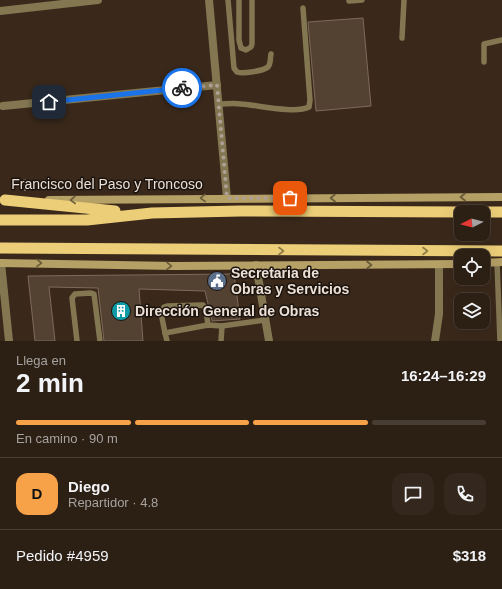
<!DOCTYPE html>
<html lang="es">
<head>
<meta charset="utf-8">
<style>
	body { margin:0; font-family:Arial,sans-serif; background:#34271d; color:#f1f3f6; height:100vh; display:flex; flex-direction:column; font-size:15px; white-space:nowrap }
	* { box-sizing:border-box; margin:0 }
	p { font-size:13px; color:#a6a2a0 }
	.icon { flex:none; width:22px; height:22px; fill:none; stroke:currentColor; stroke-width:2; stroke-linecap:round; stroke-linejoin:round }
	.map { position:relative; height:341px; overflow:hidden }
	.sheet { display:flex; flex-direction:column; background:#2c1f14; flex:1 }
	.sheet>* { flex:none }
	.needle { width:26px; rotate:264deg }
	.buttons { position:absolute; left:454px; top:205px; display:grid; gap:8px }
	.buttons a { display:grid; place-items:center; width:36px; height:36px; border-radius:8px; background:#2c1f14; box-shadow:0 4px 16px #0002,0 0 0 1px #483d34; font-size:20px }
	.pin { position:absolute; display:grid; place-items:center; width:34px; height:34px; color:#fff; margin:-17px; border-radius:8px; box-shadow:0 2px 6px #0006 }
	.courier { position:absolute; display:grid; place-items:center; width:40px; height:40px; margin:-20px; border:3px solid #1a73e8; border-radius:50%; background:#fff; color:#222; box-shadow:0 1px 5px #0007 }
	.head em { font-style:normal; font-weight:700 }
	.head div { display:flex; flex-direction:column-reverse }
	.head { display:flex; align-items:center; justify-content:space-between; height:68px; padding:0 16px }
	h1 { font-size:26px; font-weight:700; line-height:30px }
	.bar { display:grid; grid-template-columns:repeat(4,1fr); gap:6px 4px; align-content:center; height:48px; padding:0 16px }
	.bar i { height:5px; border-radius:3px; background:#483d34 }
	.bar .current { background:#f7a248 }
	.bar p { grid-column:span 4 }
	.line { display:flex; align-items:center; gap:10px; padding:0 16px; border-top:1px solid #483d34 }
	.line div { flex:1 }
	.round { display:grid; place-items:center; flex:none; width:42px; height:42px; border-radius:12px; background:#34271d }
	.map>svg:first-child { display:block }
</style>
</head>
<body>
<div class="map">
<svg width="502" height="341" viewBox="0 0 502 341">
	<rect width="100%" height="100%" fill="#3a291b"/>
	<g fill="#534132" stroke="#7f6a5a">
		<polygon points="363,18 371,106 316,111 308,22"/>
		<polygon points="234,274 240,319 212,321 205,291 139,289 143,341 104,341 98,288 49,287 55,341 35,341 28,276"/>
	</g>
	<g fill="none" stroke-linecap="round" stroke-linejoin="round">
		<polyline stroke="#7c6d61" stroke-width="2" stroke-dasharray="3 2" stroke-linecap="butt" points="12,190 12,181 25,180 25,191"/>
		<g stroke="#837752" stroke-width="5.5">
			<path d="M228,0L234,68L237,72C243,74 263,71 268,67C271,64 270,58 271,54"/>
			<polyline points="239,0 239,40 241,48 246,50 251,47 252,44 252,0"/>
			<polyline points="349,1 362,0"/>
			<polyline points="402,38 404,0"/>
			<polyline points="484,62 484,44 502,40"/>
			<path d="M219,104C226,104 234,103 241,104C257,105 295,114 309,107L310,100L303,8"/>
			<polyline points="497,262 500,341"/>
			<polyline points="165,333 161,313 164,307 167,306 203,305 206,310 208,325"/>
			<polyline points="77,341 72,298 75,294 91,293 94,294 100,341"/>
			<polyline points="167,341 165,333 208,325 222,326 265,320"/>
			<polyline points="221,341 222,326"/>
		</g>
		<g stroke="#837752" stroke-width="8">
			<polyline points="209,0 227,198"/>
			<polyline points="0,11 98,0"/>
			<polyline points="3,106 217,85"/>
			<polyline points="1,263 9,341"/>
			<polyline points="256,265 269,341"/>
			<polyline points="435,341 439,314 439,265"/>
		</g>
		<g stroke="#b5a065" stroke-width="8">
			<polyline points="49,200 502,197"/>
			<polyline points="0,263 175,266 461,264"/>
			<polyline points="483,263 502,262"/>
		</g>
		<g stroke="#ecce78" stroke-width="11">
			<polyline points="5,200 115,211"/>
			<polyline points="483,212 502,212"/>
			<polyline points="0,220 87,220 152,213 240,211 461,212"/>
			<polyline points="0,248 502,251"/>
		</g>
	</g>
	<defs><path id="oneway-chevron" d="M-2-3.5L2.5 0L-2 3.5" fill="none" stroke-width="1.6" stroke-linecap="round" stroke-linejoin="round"/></defs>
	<g stroke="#685a39">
		<use href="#oneway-chevron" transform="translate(463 197) rotate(180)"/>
		<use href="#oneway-chevron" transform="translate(203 198) rotate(179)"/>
		<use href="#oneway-chevron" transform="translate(333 198) rotate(180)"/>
		<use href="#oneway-chevron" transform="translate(73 200) rotate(179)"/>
		<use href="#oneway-chevron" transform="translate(39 263) rotate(1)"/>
		<use href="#oneway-chevron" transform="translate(369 265)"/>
		<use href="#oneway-chevron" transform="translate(169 266) rotate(1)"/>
	</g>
	<g stroke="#8e7a48">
		<use href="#oneway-chevron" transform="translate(281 251)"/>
		<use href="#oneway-chevron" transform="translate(425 251)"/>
	</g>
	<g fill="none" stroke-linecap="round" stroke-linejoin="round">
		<polyline stroke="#aea095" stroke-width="4" stroke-dasharray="0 7.2" points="182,88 217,85 227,198 290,198"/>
		<polyline stroke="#1a73e8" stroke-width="5" points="49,102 182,88"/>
	</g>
	<defs>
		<symbol id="civic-disc" viewBox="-11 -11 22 22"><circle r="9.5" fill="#5c6f8a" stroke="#1b130d"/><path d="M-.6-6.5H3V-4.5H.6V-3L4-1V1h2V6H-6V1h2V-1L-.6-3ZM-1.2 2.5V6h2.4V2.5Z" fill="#fff"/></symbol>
		<symbol id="building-disc" viewBox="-11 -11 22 22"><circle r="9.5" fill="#0f9aa8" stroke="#1b130d"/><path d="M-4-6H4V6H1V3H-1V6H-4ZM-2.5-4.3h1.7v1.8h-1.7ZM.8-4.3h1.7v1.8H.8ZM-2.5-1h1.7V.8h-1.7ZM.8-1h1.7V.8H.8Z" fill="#fff"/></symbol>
	</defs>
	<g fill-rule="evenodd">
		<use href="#civic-disc" x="206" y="270" width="22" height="22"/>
		<use href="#building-disc" x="110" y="300" width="22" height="22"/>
	</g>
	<g text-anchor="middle" stroke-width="3" stroke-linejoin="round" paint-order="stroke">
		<g font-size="14" fill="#ece0d7" stroke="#1b130d">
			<text x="107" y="189">Francisco del Paso y Troncoso</text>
		</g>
		<g font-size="14" font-weight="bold" fill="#ece0d7" stroke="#1b130d" text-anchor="start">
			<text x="231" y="278">Secretaria de<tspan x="231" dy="16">Obras y Servicios</tspan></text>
			<text x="135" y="316">Dirección General de Obras</text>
		</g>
	</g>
</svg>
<div class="buttons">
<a><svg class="needle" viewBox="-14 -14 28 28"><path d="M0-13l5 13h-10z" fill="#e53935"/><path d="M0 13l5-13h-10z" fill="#a6a2a0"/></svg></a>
<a><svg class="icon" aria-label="locate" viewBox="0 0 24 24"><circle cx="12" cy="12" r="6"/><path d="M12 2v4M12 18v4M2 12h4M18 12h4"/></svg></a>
<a><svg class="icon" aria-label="layers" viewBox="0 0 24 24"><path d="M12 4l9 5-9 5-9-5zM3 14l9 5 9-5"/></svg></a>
</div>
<div class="pin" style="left:290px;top:198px;background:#ea580c"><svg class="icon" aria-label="bag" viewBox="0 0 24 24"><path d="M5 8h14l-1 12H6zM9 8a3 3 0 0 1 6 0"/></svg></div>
<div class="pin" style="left:49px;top:102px;background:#1f2937"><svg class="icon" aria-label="home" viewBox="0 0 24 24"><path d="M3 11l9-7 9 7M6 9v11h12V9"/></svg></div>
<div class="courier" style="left:182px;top:88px"><svg class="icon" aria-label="bike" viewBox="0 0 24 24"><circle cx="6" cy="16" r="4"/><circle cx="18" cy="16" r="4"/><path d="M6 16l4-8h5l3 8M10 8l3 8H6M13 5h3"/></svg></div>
</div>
<section class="sheet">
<div class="head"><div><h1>2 min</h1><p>Llega en</p></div><em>16:24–16:29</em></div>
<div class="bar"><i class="current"></i><i class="current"></i><i class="current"></i><i></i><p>En camino · 90 m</p></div>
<div class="line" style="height:72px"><b class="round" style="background:#f7a248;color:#111">D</b><div><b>Diego</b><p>Repartidor · 4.8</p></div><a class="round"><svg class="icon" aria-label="chat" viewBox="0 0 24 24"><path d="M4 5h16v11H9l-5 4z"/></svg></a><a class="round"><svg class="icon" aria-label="phone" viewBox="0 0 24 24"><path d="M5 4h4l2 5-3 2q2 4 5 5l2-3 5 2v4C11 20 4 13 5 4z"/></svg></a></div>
<div class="line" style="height:52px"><div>Pedido #4959</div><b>$318</b></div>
</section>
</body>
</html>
